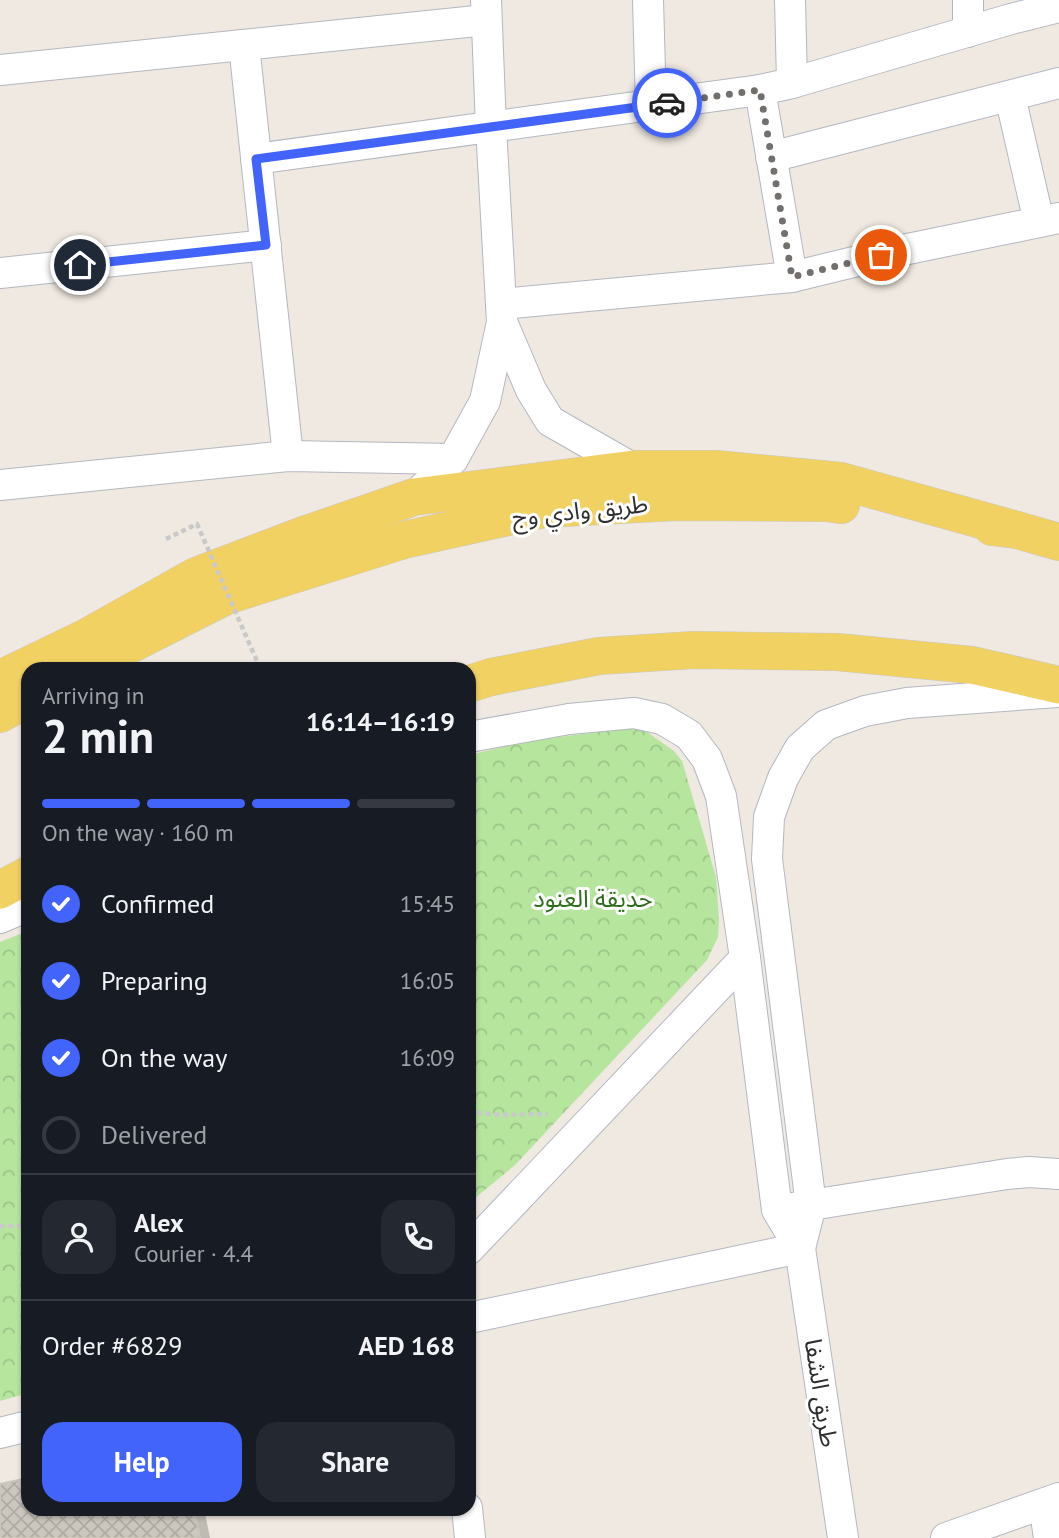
<!DOCTYPE html>
<html lang="en">
<head>
<meta charset="utf-8">
<style>
	body { margin:0; font-family:"PT Sans","Noto Sans Arabic",sans-serif; background:#242831; color:#f1f3f6; height:100vh; display:flex; flex-direction:column; font-size:26px; white-space:nowrap }
	* { box-sizing:border-box; margin:0 }
	p { font-size:23px; color:#9ea1a6 }
	.icon { flex:none; width:38px; height:38px; fill:none; stroke:currentColor; stroke-width:2; stroke-linecap:round; stroke-linejoin:round }
	.map { position:relative; flex:1; overflow:hidden }
	.sheet { position:absolute; left:21px; top:662px; width:455px; height:854px; display:flex; flex-direction:column; background:#171b24; border-radius:21px; box-shadow:0 2px 5px #0004 }
	.sheet>* { flex:none }
	.pin { position:absolute; display:grid; place-items:center; width:60px; height:60px; color:#fff; margin:-30px; border:4px solid #fff; border-radius:50%; box-shadow:0 2px 7px #0007 }
	.courier { position:absolute; display:grid; place-items:center; width:70px; height:70px; margin:-35px; border:5px solid #4264fb; border-radius:50%; background:#fff; color:#222; box-shadow:0 2px 9px #0007 }
	.headline em { font-style:normal; font-weight:700 }
	.headline div { display:flex; flex-direction:column-reverse }
	.headline { display:flex; align-items:center; justify-content:space-between; height:119px; padding:0 21px }
	h1 { font-size:46px; font-weight:700; line-height:52px }
	.bar { display:grid; grid-template-columns:repeat(4,1fr); gap:10px 7px; align-content:center; height:84px; padding:0 21px }
	.bar i { height:9px; border-radius:5px; background:#363941 }
	.bar .current { background:#4264fb }
	.bar p { grid-column:span 4 }
	.line { display:flex; align-items:center; gap:18px; padding:0 21px; border-top:2px solid #363941 }
	.line div { flex:1 }
	.round { display:grid; place-items:center; flex:none; width:74px; height:74px; border-radius:21px; background:#242831 }
	ol { padding:0 21px; list-style:none }
	li { display:flex; align-items:center; gap:21px; height:77px }
	li p { margin-inline-start:auto }
	li .icon { padding:7px; border-radius:50%; background:#4264fb; color:#fff; stroke-width:4 }
	li:last-child { color:#9ea1a6 }
	li i { width:38px; height:38px; border:4px solid #363941; border-radius:50% }
	.primary-button { display:flex; gap:14px; margin-top:auto; padding:14px 21px }
	.primary-button a { flex:1; height:80px; border-radius:21px; background:#4264fb; color:#fff; font-size:28px; font-weight:700; line-height:80px; text-align:center }
	.primary-button a+a { background:#242831; color:#f1f3f6 }
	.map>svg:first-child { display:block }
</style>
</head>
<body>
<div class="map">
<svg width="1059" height="1538" viewBox="0 0 1059 1538">
	<defs>
		<pattern id="park-crowns" width="20" height="18" patternUnits="userSpaceOnUse" patternTransform="scale(1.75)"><rect width="20" height="18" fill="#b6e59e"/><path d="M2 6a3 3 0 1 1 6 0M12 15a3 3 0 1 1 6 0" fill="none" stroke="#9dc588"/></pattern>
		<pattern id="building-cross-hatch" width="8" height="8" patternUnits="userSpaceOnUse" patternTransform="scale(1.75)"><rect width="8" height="8" fill="#cbc7bf"/><path d="M0 0l8 8M0 8l8-8" fill="none" stroke="#afaba4"/></pattern>
	</defs>
	<rect width="100%" height="100%" fill="#efe9e1"/>
	<g fill="url(#park-crowns)">
		<polygon points="640,727 674,751 682,761 716,877 719,919 718,937 707,960 515,1165 469,1203 469,755 534,740"/>
		<polygon points="28,931 28,1393 0,1401 0,942"/>
	</g>
	<polygon fill="#0003" points="28,1480 28,1508 204,1508 210,1538 0,1538 0,1486"/>
	<polygon fill="url(#building-cross-hatch)" stroke="#cbc5ba" stroke-width="2" points="28,1478 28,1508 194,1508 200,1538 0,1538 0,1484"/>
	<g fill="none" stroke-linecap="round" stroke-linejoin="round">
		<defs>
			<g id="minor">
				<polyline points="648,0 651,105"/>
				<polyline points="790,0 792,83"/>
				<polyline points="968,32 968,0"/>
				<polyline points="244,45 288,456"/>
				<polyline points="0,70 486,20"/>
				<polyline points="760,90 792,277"/>
				<polyline points="1010,96 1039,222"/>
				<polyline points="771,157 1059,83"/>
				<polyline points="256,159 760,90 792,83 1011,19 1059,7"/>
				<polyline points="0,273 266,245"/>
				<polyline points="501,304 792,277 903,250 1059,218"/>
				<polyline points="502,322 531,390 550,421 634,469"/>
				<polyline points="0,485 288,456 453,459"/>
				<polyline points="414,497 453,459 485,401 502,322 491,127 486,0"/>
				<polyline points="469,737 569,719 634,713 662,719 689,735 707,759 721,796 745,958 777,1210 800,1248 843,1538"/>
				<polyline points="0,918 28,906"/>
				<polyline points="792,1208 1007,1174 1029,1172 1059,1174"/>
				<polyline points="800,1248 811,1205 767,859 769,817 783,778 800,748 826,725 865,711 907,703 1057,692"/>
				<polyline points="469,1249 745,958"/>
				<polyline points="469,1318 800,1248"/>
				<polyline points="0,1433 28,1426"/>
				<polyline points="1044,1504 1049,1538"/>
				<polyline points="467,1508 470,1538"/>
				<polyline points="946,1538 1059,1498"/>
			</g>
			<g id="major">
				<polyline points="992,527 1017,530 1059,542"/>
				<polyline points="84,668 226,596 404,540 544,509 676,502 827,503 841,505"/>
				<polyline points="0,679 87,637 196,576 301,536 414,497 634,469 716,469 841,481 1017,530"/>
				<polyline points="469,684 491,677 599,656 694,650 837,652 972,665 1059,685"/>
				<polyline points="0,714 28,698"/>
				<polyline points="0,890 28,875"/>
			</g>
		</defs>
		<use href="#minor" stroke="#b4b7c1" stroke-width="32"/>
		<use href="#major" stroke="#c9c9c9" stroke-width="38"/>
		<g stroke="#c9c9c9" stroke-width="4.5" stroke-dasharray="5 3.5" stroke-linecap="butt">
			<polyline points="469,1112 503,1115 548,1114"/>
			<polyline points="0,1226 28,1226"/>
		</g>
		<use href="#minor" stroke="#fff" stroke-width="30"/>
		<use href="#major" stroke="#f2d163" stroke-width="37"/>
		<polyline stroke="#c9c9c9" stroke-width="4.5" stroke-dasharray="5 3.5" stroke-linecap="butt" points="166,539 197,524 260,668"/>
	</g>
	<g fill="none" stroke-linecap="round" stroke-linejoin="round">
		<polyline stroke="#726f6d" stroke-width="7" stroke-dasharray="0 12.6" points="667,103 760,90 792,277 881,255"/>
		<polyline stroke="#4264fb" stroke-width="9" points="80,265 266,245 256,159 667,103"/>
	</g>
	<g text-anchor="middle" stroke-width="6" stroke-linejoin="round" paint-order="stroke">
		<g font-size="24" fill="#2e2e2e" stroke="#fff">
			<text transform="translate(580 511) rotate(-6)" y="8">طريق وادي وج</text>
			<text transform="translate(821 1393) rotate(81)" y="8">طريق الشفا</text>
		</g>
		<g font-size="24" fill="#2c6e1b" stroke="#fff">
			<text x="593" y="907">حديقة العنود</text>
		</g>
	</g>
</svg>
<div class="pin" style="left:881px;top:255px;background:#ea580c"><svg class="icon" aria-label="bag" viewBox="0 0 24 24"><path d="M5 8h14l-1 12H6zM9 8a3 3 0 0 1 6 0"/></svg></div>
<div class="pin" style="left:80px;top:265px;background:#1f2937"><svg class="icon" aria-label="home" viewBox="0 0 24 24"><path d="M3 11l9-7 9 7M6 9v11h12V9"/></svg></div>
<div class="courier" style="left:667px;top:103px"><svg class="icon" aria-label="car" viewBox="0 0 24 24"><path d="M5 17H2v-5l4-1 3-4h7l3 4 3 1v5h-3M9 17h6M6 11h13"/><circle cx="7" cy="17" r="2"/><circle cx="17" cy="17" r="2"/></svg></div>
<section class="sheet">
<div class="headline"><div><h1>2 min</h1><p>Arriving in</p></div><em>16:14–16:19</em></div>
<div class="bar"><i class="current"></i><i class="current"></i><i class="current"></i><i></i><p>On the way · 160 m</p></div>
<ol>
<li><svg class="icon" aria-label="check" viewBox="0 0 24 24"><path d="M5 12l5 5 9-10"/></svg>Confirmed<p>15:45</p></li>
<li><svg class="icon" aria-label="check" viewBox="0 0 24 24"><path d="M5 12l5 5 9-10"/></svg>Preparing<p>16:05</p></li>
<li><svg class="icon" aria-label="check" viewBox="0 0 24 24"><path d="M5 12l5 5 9-10"/></svg>On the way<p>16:09</p></li>
<li><i></i>Delivered</li>
</ol>
<div class="line" style="height:126px"><a class="round"><svg class="icon" aria-label="person" viewBox="0 0 24 24"><circle cx="12" cy="8" r="4"/><path d="M4 21q1-7 8-7t8 7"/></svg></a><div><b>Alex</b><p>Courier · 4.4</p></div><a class="round"><svg class="icon" aria-label="phone" viewBox="0 0 24 24"><path d="M5 4h4l2 5-3 2q2 4 5 5l2-3 5 2v4C11 20 4 13 5 4z"/></svg></a></div>
<div class="line" style="height:91px"><div>Order #6829</div><b>AED 168</b></div>
<div class="primary-button"><a>Help</a><a>Share</a></div>
</section>
</div>
</body>
</html>
